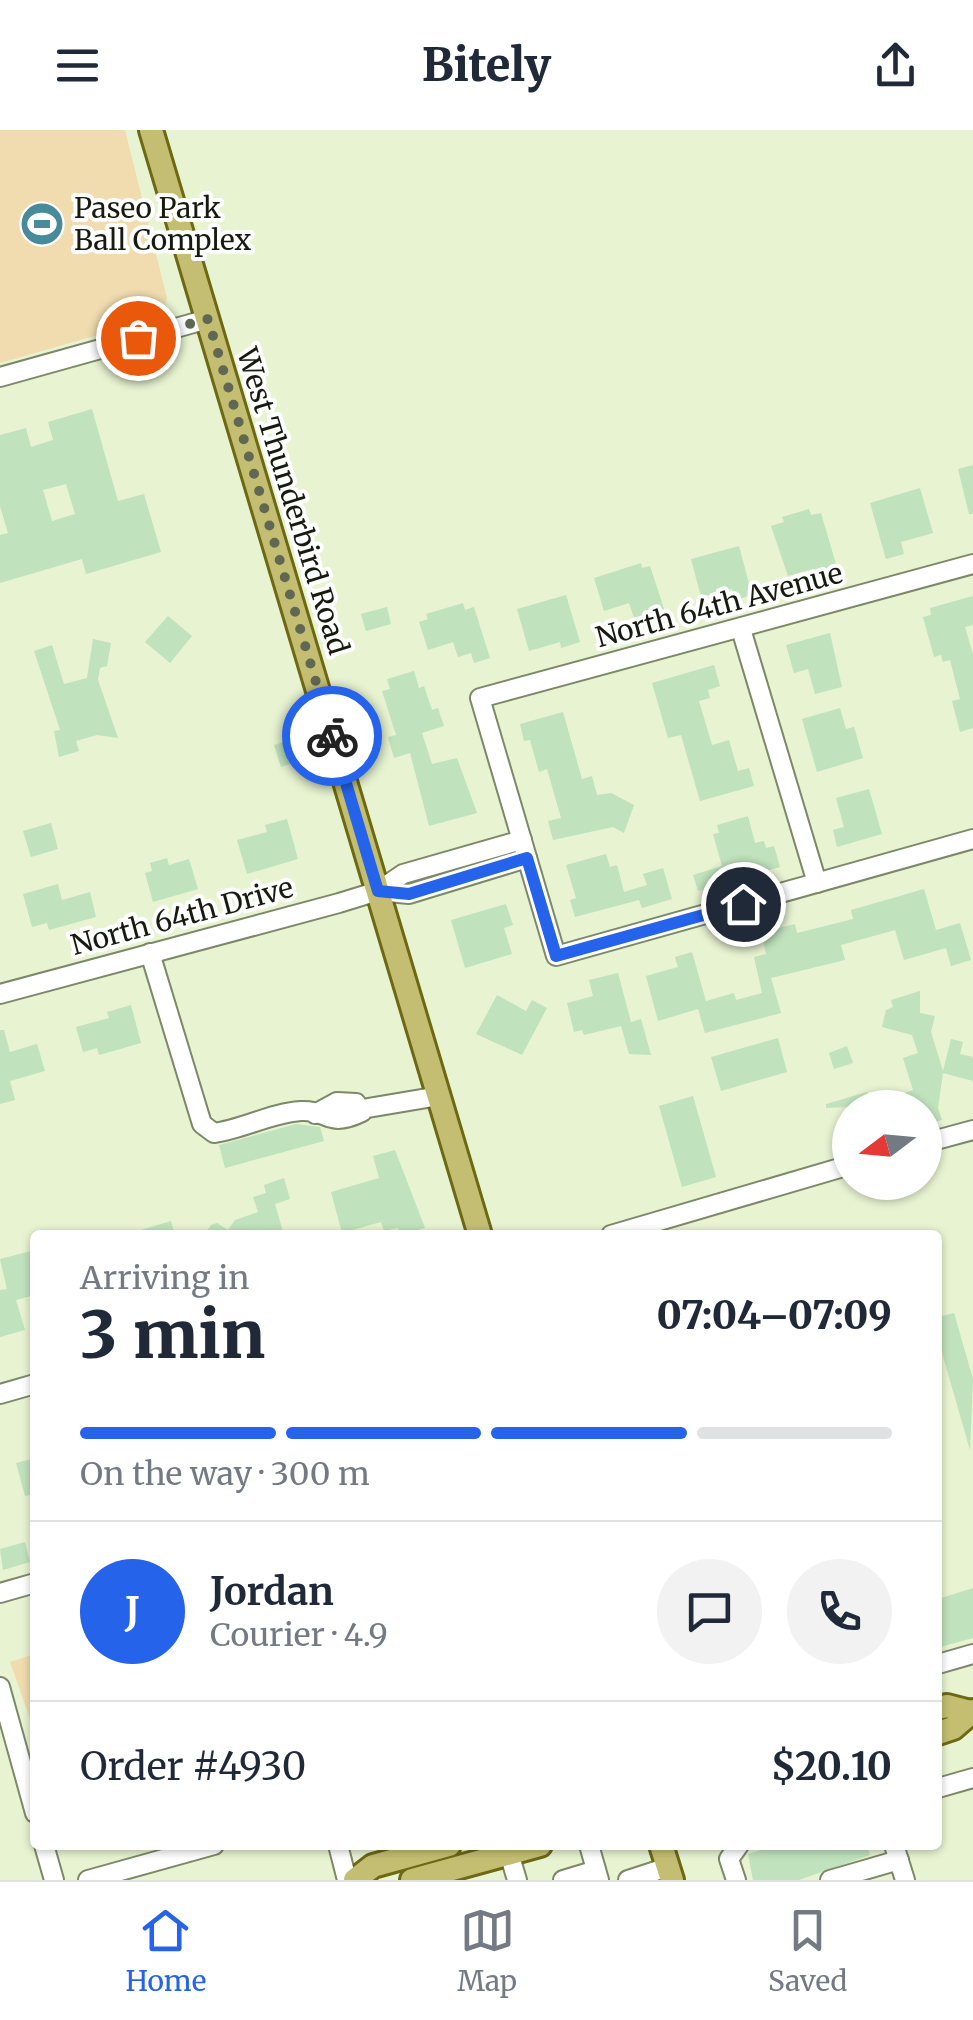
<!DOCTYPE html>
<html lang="en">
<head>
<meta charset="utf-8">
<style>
	body { margin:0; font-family:Merriweather,serif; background:#f2f2f3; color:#1f2937; height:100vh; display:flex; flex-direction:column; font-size:38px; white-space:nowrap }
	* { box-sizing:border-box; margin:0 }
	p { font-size:32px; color:#747a83 }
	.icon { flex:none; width:55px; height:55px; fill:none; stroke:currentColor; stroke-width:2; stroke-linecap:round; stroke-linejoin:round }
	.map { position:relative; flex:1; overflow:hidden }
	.details { position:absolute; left:30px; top:1100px; width:912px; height:620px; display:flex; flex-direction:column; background:#fff; border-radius:10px; box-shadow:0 2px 8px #0004 }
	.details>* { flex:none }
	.needle { width:65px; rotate:254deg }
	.tools { position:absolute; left:832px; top:960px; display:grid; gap:20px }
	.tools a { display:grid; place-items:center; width:110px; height:110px; border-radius:50%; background:#fff; box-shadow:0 2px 8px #0004; font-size:50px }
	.pin { position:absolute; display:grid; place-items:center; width:85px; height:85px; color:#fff; margin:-42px; border:5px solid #fff; border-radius:50%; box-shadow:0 2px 10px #0007 }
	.courier { position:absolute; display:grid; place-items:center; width:100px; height:100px; margin:-50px; border:8px solid #2563eb; border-radius:50%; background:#fff; color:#222; box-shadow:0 2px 12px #0007 }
	.head em { font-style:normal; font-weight:800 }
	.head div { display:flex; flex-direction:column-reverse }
	.head { display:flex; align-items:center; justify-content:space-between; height:170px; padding:0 50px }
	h1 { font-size:65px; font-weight:800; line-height:75px }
	.bar { display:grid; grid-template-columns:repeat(4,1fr); gap:15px 10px; align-content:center; height:120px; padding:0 50px }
	.bar i { height:12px; border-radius:8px; background:#e0e1e3 }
	.bar .current { background:#2563eb }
	.bar p { grid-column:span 4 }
	.line { display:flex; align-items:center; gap:25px; padding:0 50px; border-top:2px solid #e0e1e3 }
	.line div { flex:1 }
	.round { display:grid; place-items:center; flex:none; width:105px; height:105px; border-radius:52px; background:#f2f2f3 }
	header { display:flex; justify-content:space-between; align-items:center; height:130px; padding:0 50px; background:#fff; font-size:45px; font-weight:800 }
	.tabs { display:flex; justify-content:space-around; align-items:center; height:140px; border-top:2px solid #e0e1e3; background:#fff; font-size:28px; color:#747a83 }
	.tabs a { display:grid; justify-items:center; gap:5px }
	.tabs .current { color:#2563eb }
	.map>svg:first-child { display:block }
</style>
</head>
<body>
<header><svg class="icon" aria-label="menu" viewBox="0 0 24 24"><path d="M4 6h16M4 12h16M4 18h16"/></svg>Bitely<svg class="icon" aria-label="share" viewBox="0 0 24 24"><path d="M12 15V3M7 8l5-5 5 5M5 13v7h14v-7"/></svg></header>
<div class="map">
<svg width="973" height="1750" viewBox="0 0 973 1750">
	<rect width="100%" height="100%" fill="#e7f3d1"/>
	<g fill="#f0dcaf">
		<polygon points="0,0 125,0 167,168 161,187 0,233"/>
		<polygon points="35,1524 35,1603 10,1532"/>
	</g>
	<g fill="#c0e2bc" fill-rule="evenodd">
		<path d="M92,279L118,371L144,364L161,422L86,444L82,429L0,453V405L8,403L0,376V305L26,298L31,317L53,310L48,292ZM66,354L75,384L52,391L43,360Z"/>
		<polygon points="973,335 973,384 969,384 958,339"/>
		<polygon points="920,358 933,403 901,412 904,424 886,429 870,373"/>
		<polygon points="809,379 811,385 821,383 838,441 816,447 813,439 788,446 771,396 784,392 782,387"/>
		<polygon points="739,416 752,465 735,470 732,459 701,467 691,429"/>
		<polygon points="641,433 642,438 650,436 667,488 650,493 647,484 634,488 629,473 604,481 594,448"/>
		<polygon points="566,465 580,512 561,518 560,512 529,521 517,479"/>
		<polygon points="973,466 973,495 965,497 973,524 973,598 960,602 952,571 960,569 950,530 943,532 941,525 934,527 923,487 931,485 930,478"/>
		<polygon points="463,473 465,480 474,477 490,528 474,533 471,523 458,527 453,512 428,520 419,492 428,489 426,484"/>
		<polygon points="387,477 391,494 366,501 361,484"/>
		<polygon points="168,486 192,506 170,533 145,512"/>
		<polygon points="830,503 842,557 815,564 808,539 794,543 786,515"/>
		<polygon points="93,509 111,513 107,536 100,538 98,550 118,608 97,605 76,611 79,621 59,627 54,601 60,600 34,521 52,515 64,554 87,548"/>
		<polygon points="714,535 720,556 708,560 710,568 699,571 712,615 729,610 738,641 749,638 754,656 700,671 681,605 668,608 652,553"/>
		<polygon points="414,541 419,558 424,556 432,580 438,578 444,596 422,603 432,634 457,628 477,683 429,696 410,623 394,628 388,607 396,605 382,561 390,559 387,549"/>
		<polygon points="840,578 846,599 854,597 863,628 817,642 802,589"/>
		<polygon points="563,582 582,649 592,646 597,665 611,663 634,675 624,703 613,697 553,710 548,691 561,688 547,639 539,642 530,610 524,611 520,594"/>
		<polygon points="291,610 297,632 281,637 274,615"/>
		<polygon points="869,659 882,704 837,717 833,700 844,697 836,668"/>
		<polygon points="748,686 755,713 764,711 766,718 774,716 780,737 698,761 693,745 722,736 713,704 719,703 717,695"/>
		<polygon points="287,689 298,729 247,744 237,710 267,702 265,695"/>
		<polygon points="51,693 58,719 31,727 23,701"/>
		<polygon points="606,724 610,737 617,735 624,762 647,755 643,744 663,738 672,769 642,778 639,770 575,787 570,770 576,768 566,735"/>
		<polygon points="167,728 169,735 189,729 198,759 153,772 145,743 152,741 150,733"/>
		<polygon points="58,754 62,770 90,762 96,787 49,800 47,793 32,797 23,764"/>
		<polygon points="924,759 936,800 960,793 971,830 951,836 946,818 904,830 895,800 841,815 845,830 771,848 781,883 705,903 698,879 658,891 646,846 678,837 675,827 692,822 706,871 734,863 736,870 762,863 754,827 766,824 761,802 795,794 797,803 853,789 851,780"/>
		<polygon points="506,774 513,795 504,798 512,824 465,838 451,790"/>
		<polygon points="618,843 631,892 641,889 651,925 629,924 621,896 584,905 582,900 574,902 567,873 593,866 589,850"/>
		<polygon points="920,861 920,883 935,886 931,902 943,941 951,909 963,912 960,924 973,927 973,951 943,943 938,978 942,990 925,995 925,978 903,978 899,965 913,960 903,928 918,923 912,905 882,897 886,880 893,877 891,870"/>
		<polygon points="497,865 526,881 532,870 547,878 522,925 476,904"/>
		<polygon points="131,875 141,913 99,925 97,918 83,922 76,897 109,888 107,882"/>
		<polygon points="0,900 4,900 10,922 37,914 45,941 10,951 15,970 0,974"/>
		<polygon points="778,908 787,942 721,961 711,927"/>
		<polygon points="847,916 853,933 834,939 829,923"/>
		<polygon points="867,962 871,976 826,978 826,974"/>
		<polygon points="693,966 716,1047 682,1057 659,976"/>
		<polygon points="296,994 320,997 324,1011 225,1038 219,1015"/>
		<polygon points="395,1020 425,1098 400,1105 398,1098 384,1101 381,1092 342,1103 331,1062 379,1048 373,1026"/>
		<polygon points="284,1048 290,1069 275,1074 284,1105 204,1105 211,1095 217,1093 228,1100 235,1090 258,1082 253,1067 266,1063 264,1055"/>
		<polygon points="171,1091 175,1105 134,1105 134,1102"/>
		<polygon points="35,1120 35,1165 16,1170 25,1200 0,1207 0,1160 7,1159 0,1129"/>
		<polygon points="954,1183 973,1249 970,1320 938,1209 938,1187"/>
		<polygon points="35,1328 35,1364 25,1366 16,1333"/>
		<polygon points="25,1412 30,1432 3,1440 0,1419"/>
		<polygon points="973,1458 973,1508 940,1517 938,1469"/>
		<polygon points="779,1715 867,1715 870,1725 799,1750 753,1750 748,1724"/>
	</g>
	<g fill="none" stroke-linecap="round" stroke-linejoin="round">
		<defs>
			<g id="minor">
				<polyline points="0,247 208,189"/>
				<polyline points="973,434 480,568 556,826 973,709"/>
				<polyline points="741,499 817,753"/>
				<polyline points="378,761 409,764 527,728"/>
				<path d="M150,823L202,994L214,1003C243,999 271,983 301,981C328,979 327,999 362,982L356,973L337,972L315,984"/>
				<polyline points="0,864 339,773 378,761 403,744 522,710"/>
				<polyline points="362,979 439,966"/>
				<polyline points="925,1013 973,1000"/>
				<polyline points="611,1105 850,1035"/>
				<polyline points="0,1264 35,1254"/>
				<polyline points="0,1463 35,1453"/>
				<polyline points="938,1534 973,1524"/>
				<polyline points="0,1557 35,1683"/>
				<polyline points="938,1658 973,1648"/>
				<polyline points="44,1715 54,1750"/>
				<polyline points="338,1715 347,1750"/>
				<polyline points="589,1715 599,1750"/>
				<polyline points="894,1715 905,1750"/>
				<polyline points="509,1723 517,1750"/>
				<polyline points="88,1750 214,1715"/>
				<polyline points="563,1750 596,1740"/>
				<polyline points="628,1750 668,1737"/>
				<polyline points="736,1750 729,1729 739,1715"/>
				<polyline points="830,1750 899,1730"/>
			</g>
			<g id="major">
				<polyline points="151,0 480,1105"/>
				<polyline points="938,1578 947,1576 970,1582"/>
				<polyline points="938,1603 953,1598 973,1581"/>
				<polyline points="661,1715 672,1750"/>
				<polyline points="355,1750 373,1736 449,1715"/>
				<polyline points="412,1750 540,1715"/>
			</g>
		</defs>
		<use href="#minor" stroke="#7d8869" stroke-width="22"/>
		<use href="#major" stroke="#6d6812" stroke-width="28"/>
		<use href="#minor" stroke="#fff" stroke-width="18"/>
		<use href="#major" stroke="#c3be72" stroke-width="22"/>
	</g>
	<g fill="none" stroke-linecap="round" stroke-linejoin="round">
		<polyline stroke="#606753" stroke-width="10" stroke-dasharray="0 18" points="138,208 208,189 332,606"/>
		<polyline stroke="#2563eb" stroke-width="12" points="332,606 378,761 409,764 527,728 556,826 743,774"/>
	</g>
	<defs>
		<symbol id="stadium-disc" viewBox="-11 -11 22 22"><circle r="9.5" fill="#478a9a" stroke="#fff"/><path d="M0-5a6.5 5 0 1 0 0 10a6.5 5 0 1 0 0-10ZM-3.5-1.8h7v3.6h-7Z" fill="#fff"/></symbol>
	</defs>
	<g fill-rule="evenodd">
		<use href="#stadium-disc" x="17" y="69" width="50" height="50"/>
	</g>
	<g text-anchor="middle" stroke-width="8" stroke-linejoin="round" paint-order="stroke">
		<g font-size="28" fill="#171b0f" stroke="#fff" text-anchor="start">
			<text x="74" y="88">Paseo Park<tspan x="74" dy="32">Ball Complex</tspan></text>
		</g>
		<g font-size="28" fill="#171b0f" stroke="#fff">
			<text transform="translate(293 371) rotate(73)" y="10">West Thunderbird Road</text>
			<text transform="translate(719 475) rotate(-15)" y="10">North 64th Avenue</text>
			<text transform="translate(182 786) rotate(-15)" y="10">North 64th Drive</text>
		</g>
	</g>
</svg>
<div class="tools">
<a><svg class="needle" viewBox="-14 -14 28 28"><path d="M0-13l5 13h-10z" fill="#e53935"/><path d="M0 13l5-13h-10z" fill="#747a83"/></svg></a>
</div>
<div class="pin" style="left:138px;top:208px;background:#ea580c"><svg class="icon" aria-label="bag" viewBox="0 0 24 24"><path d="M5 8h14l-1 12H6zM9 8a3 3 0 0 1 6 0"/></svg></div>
<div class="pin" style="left:743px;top:774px;background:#1f2937"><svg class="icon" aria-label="home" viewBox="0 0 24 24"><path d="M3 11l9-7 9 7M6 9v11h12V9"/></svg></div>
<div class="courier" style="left:332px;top:606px"><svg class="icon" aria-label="bike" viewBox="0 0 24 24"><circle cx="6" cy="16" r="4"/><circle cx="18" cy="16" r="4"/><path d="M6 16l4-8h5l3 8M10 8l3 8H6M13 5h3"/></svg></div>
<section class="details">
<div class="head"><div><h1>3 min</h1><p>Arriving in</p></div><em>07:04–07:09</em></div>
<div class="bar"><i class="current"></i><i class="current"></i><i class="current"></i><i></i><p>On the way · 300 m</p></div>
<div class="line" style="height:180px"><b class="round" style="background:#2563eb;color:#fff">J</b><div><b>Jordan</b><p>Courier · 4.9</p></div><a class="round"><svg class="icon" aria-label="chat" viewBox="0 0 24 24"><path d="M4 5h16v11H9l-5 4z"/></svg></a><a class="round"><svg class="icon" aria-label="phone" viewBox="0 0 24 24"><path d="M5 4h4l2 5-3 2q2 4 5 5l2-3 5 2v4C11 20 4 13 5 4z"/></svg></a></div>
<div class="line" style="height:130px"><div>Order #4930</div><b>$20.10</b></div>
</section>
</div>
<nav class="tabs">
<a class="current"><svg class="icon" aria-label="home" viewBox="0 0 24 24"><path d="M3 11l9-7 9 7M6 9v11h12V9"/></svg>Home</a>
<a><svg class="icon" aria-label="map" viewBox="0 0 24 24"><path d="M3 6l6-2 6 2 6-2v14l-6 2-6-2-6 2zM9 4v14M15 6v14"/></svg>Map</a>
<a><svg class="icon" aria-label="saved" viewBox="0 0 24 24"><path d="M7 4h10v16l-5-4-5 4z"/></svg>Saved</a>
</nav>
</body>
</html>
